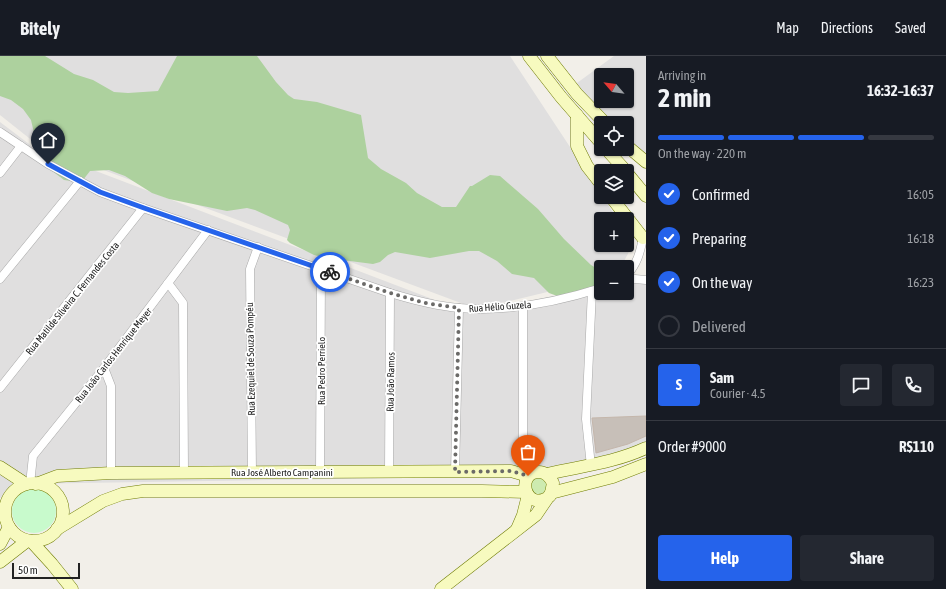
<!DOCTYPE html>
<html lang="en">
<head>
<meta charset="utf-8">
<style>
	body { margin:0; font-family:"Asap Condensed",sans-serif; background:#242831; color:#f1f3f6; height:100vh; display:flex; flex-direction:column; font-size:15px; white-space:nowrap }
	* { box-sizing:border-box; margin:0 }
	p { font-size:13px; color:#9ea1a6 }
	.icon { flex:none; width:22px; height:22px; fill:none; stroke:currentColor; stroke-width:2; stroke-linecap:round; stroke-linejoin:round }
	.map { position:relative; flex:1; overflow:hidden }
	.drawer { display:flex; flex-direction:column; background:#171b24; width:300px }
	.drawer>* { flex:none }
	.needle { width:26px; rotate:298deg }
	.tools { position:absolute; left:594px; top:12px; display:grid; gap:8px }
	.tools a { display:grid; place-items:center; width:40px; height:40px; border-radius:4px; background:#171b24; box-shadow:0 1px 3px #0004; font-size:20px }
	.scale { position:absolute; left:12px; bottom:10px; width:68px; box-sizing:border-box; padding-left:4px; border:2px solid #222; border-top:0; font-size:11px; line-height:14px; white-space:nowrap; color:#222; -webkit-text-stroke:3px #fff; paint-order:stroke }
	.pin { position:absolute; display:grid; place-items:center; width:34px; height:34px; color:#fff; margin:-41px -17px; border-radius:50% 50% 50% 0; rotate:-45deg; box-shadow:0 0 4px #0007 }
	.pin .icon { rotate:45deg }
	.courier { position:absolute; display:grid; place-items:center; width:40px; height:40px; margin:-20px; border:3px solid #2563eb; border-radius:50%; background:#fff; color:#222; box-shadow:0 1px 5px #0007 }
	.overview em { font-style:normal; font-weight:700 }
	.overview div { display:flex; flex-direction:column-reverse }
	.overview { display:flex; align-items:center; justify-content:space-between; height:68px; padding:0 12px }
	h1 { font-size:26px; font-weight:700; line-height:30px }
	.bar { display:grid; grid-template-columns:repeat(4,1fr); gap:6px 4px; align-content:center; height:48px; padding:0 12px }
	.bar i { height:5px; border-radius:3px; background:#363941 }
	.bar .selected { background:#2563eb }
	.bar p { grid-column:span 4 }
	.line { display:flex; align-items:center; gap:10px; padding:0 12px; border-top:1px solid #363941 }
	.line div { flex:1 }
	.round { display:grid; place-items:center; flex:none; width:42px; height:42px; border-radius:4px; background:#242831 }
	ol { padding:0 12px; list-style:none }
	li { display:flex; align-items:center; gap:12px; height:44px }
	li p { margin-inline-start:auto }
	li .icon { padding:4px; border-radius:50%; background:#2563eb; color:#fff; stroke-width:4 }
	li:last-child { color:#9ea1a6 }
	li i { width:22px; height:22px; border:2px solid #363941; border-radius:50% }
	.action { display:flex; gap:8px; margin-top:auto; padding:8px 12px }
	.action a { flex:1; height:46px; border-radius:4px; background:#2563eb; color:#fff; font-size:16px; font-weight:700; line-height:46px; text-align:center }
	.action a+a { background:#242831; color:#f1f3f6 }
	header { display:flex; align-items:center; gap:24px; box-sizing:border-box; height:56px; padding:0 20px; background:#171b24; border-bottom:1px solid #363941 }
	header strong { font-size:19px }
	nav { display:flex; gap:22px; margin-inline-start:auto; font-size:14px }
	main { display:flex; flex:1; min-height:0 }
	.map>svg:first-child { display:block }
</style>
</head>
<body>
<header>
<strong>Bitely</strong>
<nav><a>Map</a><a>Directions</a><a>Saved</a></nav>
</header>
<main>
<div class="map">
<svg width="646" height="533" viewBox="0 0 646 533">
	<rect width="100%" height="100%" fill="#f2efe9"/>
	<g fill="#e0dfdf" fill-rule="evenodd">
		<polygon points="0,0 510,0 601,138 601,141 603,141 617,163 601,163 601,189 627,189 627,179 633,188 621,211 601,211 601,223 477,253 39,90 0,59"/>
		<path d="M614,0H646V110L627,93V67H602L577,27ZM601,19H627V45H601Z"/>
		<polygon points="0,66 33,91 469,257 601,231 601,237 627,237 627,226 646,222 646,394 558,423 455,421 17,428 0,442"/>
	</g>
	<circle fill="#cdebb0" cx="539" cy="430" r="8"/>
	<polygon fill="#add19e" points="0,0 45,0 74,18 93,24 114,36 128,37 158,35 177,0 257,0 276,26 288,39 294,43 317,46 361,59 368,102 381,113 406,127 417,137 442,151 456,151 470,130 472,130 490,119 500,120 538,153 564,183 591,209 601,215 601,229 560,241 549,237 534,222 512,218 497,205 479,195 469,195 430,202 395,196 388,199 380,206 373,208 327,202 314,199 290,187 287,184 290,174 288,169 255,154 247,152 227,155 169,143 152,137 125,120 109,114 90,115 83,124 79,126 64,124 47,111 39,97 39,90 34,77 31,64 23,53 11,44 0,40"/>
	<circle fill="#c8facc" cx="34" cy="455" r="22"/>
	<polygon fill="#c7bfb8" stroke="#c4b6ab" points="646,360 646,380 628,388 596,397 592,362"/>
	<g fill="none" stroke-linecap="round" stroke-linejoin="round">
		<defs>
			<g id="street">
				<path d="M0,76L48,108L100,136L143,152L390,237C413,244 435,250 459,252C506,256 557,246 601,232"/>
				<polyline points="0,117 21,90"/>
				<path d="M627,219C637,208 640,197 643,182"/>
				<polyline points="0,223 80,125"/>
				<polyline points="627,224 635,223 646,224"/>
				<polyline points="168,227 183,247 184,416"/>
				<polyline points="523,250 523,403 529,419"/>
				<polyline points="104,312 111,330 111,417"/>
				<polyline points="0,332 143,152"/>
				<polyline points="591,410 586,363 592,235"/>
				<polyline points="252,416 250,213 258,191"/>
				<polyline points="320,416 321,213"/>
				<polyline points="389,416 390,237"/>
				<polyline points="455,416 459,252"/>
				<polyline points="30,428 33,400 104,312 208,174"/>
			</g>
			<g id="secondary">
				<polyline points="529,0 561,41 601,87"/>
				<polyline points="547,0 577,38 605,67"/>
				<polyline points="577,59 577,90 587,110 601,128"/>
				<polyline points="627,90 646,106"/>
				<polyline points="606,93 626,115"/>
				<polyline points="627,117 646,140"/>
				<polyline points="611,141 643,182"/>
				<polyline points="0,411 26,428"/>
				<path d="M547,418C581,410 614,407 646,392"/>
				<circle cx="34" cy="456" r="29"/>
				<polyline points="36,428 57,420 111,417 511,415 528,420"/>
				<polyline points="551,437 613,421 646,408"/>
				<polyline points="57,473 103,445 122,438 143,435 482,435 526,436"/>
				<polyline points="517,473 523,459 528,439"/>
				<polyline points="31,485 52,508 72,533"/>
				<polyline points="0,488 9,471"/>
				<polyline points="0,506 27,485"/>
				<path d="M441,533L536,459L551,437L553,427C550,421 546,416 539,416C515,416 525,458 550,440"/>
			</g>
		</defs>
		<use href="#street" stroke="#a9a9a9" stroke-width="9"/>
		<use href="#secondary" stroke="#707d05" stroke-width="13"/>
		<use href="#street" stroke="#fff" stroke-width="8"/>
		<use href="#secondary" stroke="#f7fabf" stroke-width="12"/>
	</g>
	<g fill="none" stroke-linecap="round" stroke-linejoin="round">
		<polyline stroke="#6b6a68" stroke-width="4" stroke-dasharray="0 7.2" points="330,216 390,237 425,247 459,252 455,416 511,415 528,420"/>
		<polyline stroke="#2563eb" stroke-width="5" points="48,108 100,136 144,152 330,216"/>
	</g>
	<g text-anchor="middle" stroke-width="3.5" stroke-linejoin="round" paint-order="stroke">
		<g font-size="10" fill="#222" stroke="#fff">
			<text transform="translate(72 242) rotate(-51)" y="4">Rua Matilde Silveira C. Fernandes Costa</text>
			<text transform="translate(500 250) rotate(-4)" y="4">Rua Hélio Guzela</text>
			<text transform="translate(113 299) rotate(-52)" y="4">Rua João Carlos Henrique Meyer</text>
			<text transform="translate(250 303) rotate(-91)" y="4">Rua Ezequiel de Souza Pompéu</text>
			<text transform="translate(321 315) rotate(-90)" y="4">Rua Pedro Perrielo</text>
			<text transform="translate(390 326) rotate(-89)" y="4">Rua João Ramos</text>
			<text x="282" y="420">Rua José Alberto Campanini</text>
		</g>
	</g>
</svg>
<div class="tools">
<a><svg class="needle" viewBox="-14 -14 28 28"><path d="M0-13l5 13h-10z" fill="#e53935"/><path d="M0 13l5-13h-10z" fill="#9ea1a6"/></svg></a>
<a><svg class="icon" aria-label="locate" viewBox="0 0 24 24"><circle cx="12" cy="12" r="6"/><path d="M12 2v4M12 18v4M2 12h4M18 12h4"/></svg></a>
<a><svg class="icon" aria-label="layers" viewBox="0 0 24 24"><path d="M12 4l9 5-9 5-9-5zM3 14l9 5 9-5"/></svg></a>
<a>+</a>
<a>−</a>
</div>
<div class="scale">50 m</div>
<div class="pin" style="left:528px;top:420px;background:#ea580c"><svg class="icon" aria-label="bag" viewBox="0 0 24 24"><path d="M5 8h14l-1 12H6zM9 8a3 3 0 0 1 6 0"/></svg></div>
<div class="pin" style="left:48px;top:108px;background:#1f2937"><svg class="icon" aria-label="home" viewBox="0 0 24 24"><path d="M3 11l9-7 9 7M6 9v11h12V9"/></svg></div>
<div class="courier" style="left:330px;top:216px"><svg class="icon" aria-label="bike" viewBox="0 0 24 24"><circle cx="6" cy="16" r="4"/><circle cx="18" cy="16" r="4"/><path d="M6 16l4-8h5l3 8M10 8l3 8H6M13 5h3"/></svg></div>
</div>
<section class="drawer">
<div class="overview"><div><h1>2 min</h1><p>Arriving in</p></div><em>16:32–16:37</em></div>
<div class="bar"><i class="selected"></i><i class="selected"></i><i class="selected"></i><i></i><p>On the way · 220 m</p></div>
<ol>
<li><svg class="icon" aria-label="check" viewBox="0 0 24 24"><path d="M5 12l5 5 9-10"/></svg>Confirmed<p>16:05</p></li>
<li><svg class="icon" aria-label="check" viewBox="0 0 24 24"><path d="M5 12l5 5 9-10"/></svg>Preparing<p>16:18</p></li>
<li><svg class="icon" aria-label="check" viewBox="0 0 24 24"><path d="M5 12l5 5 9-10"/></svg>On the way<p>16:23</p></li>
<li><i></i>Delivered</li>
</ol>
<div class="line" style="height:72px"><b class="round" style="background:#2563eb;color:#fff">S</b><div><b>Sam</b><p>Courier · 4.5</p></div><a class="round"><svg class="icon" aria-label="chat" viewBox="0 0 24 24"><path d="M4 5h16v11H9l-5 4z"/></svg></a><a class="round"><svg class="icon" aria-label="phone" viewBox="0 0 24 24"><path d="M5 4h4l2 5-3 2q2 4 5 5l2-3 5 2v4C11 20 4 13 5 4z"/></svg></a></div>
<div class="line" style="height:52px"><div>Order #9000</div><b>R$110</b></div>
<div class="action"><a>Help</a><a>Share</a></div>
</section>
</main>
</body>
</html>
